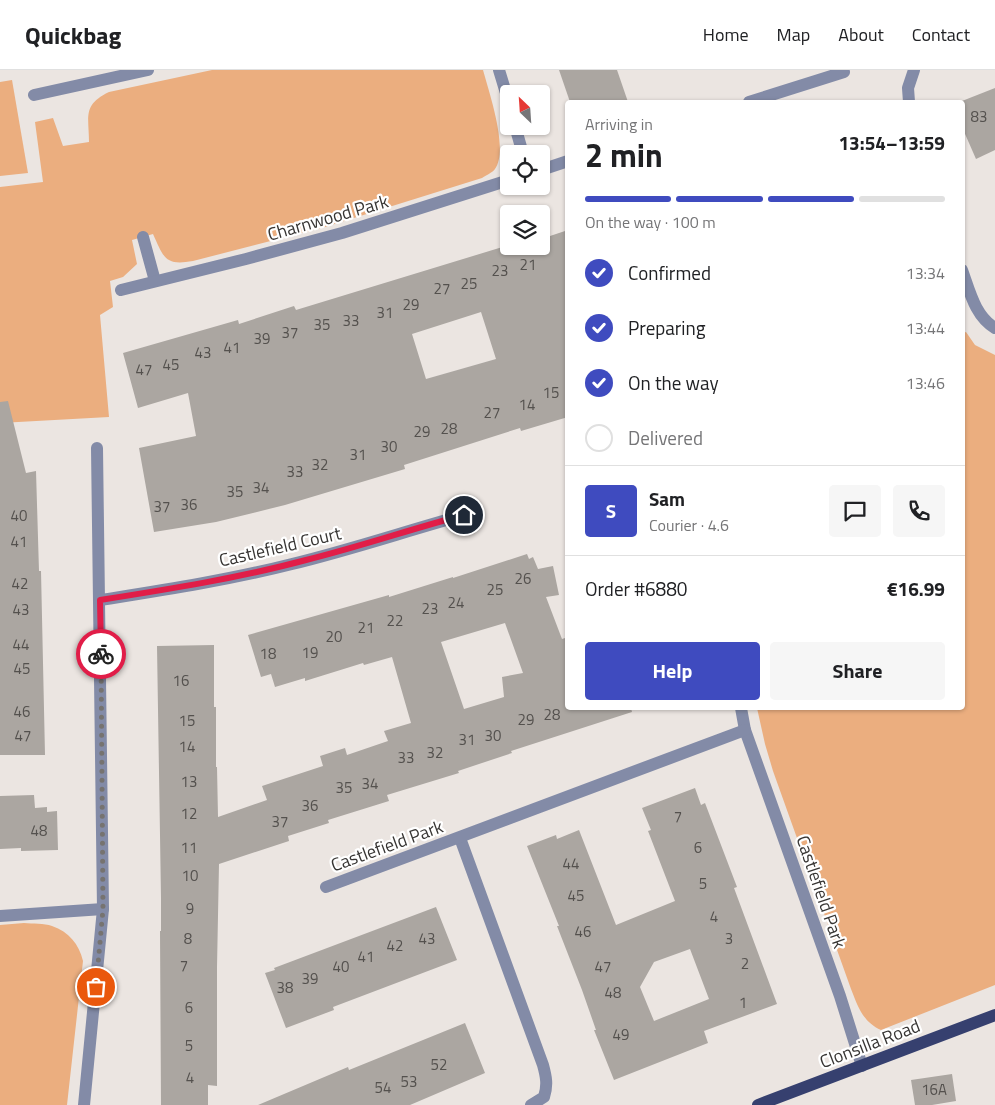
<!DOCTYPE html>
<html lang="en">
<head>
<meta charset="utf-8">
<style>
	body { margin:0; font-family:"Titillium Web",sans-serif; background:#f6f6f6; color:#202124; height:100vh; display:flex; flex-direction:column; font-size:19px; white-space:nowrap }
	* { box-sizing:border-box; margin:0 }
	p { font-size:16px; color:#757577 }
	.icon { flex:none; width:28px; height:28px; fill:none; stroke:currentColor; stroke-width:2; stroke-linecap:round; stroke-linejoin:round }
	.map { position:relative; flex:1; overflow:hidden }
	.side { position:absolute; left:565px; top:30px; width:400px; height:610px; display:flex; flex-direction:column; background:#fff; border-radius:5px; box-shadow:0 1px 4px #0004 }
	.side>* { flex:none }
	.needle { width:32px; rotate:335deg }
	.fabs { position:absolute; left:500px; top:15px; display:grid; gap:10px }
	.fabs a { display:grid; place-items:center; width:50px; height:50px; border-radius:5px; background:#fff; box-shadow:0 1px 4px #0004; font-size:25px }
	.pin { position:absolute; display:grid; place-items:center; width:42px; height:42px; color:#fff; margin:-21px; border:2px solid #fff; border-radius:50%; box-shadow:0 1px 5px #0007 }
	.courier { position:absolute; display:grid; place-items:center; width:50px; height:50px; margin:-25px; border:4px solid #e11d48; border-radius:50%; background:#fff; color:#222; box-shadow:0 1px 6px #0007 }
	.head em { font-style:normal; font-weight:700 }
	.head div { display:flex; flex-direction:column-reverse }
	.head { display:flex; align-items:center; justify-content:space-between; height:85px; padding:0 20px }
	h1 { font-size:32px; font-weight:700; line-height:38px }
	.bar { display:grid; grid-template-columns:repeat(4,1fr); gap:8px 5px; align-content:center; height:60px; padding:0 20px }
	.bar i { height:6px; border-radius:4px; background:#e0e0e0 }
	.bar .active { background:#3f4bbf }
	.bar p { grid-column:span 4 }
	.line { display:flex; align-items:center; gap:12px; padding:0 20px; border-top:1px solid #e0e0e0 }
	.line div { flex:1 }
	.round { display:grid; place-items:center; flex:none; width:52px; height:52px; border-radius:5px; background:#f6f6f6 }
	ol { padding:0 20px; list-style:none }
	li { display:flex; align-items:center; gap:15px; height:55px }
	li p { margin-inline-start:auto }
	li .icon { padding:5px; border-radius:50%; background:#3f4bbf; color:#fff; stroke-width:4 }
	li:last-child { color:#757577 }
	li i { width:28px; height:28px; border:2px solid #e0e0e0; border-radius:50% }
	.action { display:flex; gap:10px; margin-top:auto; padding:10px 20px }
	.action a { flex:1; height:58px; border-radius:5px; background:#3f4bbf; color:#fff; font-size:20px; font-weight:700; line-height:58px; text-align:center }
	.action a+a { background:#f6f6f6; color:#202124 }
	header { display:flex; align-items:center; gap:30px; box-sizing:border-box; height:70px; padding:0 25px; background:#fff; border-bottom:1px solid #e0e0e0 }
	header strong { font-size:24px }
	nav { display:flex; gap:28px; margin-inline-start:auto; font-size:18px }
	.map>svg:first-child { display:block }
</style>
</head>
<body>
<header>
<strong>Quickbag</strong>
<nav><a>Home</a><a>Map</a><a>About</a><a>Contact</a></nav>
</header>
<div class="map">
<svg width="995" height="1035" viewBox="0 0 995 1035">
	<rect width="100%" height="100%" fill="#ebe5e1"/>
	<g fill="#ebae7f">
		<path d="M212,0H483C489,22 509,80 495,99C492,103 486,105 482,108L325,157L193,191C165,196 164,188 153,164L132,170L137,194L123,207L110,211L113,237L100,245L109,347L0,353V117L43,112L35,52L53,48L63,76L89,72C89,47 82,35 109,22Z"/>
		<polygon points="12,10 28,103 0,106 0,12"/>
		<path d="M966,262L975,275L995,285V915L881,960C863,952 858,937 851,919L773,701L765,674L757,638H962V263Z"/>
		<path d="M24,853C33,854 44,853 52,856C69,862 79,874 83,891L67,1035H0V855Z"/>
	</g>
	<g fill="#aba6a1" fill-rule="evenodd">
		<polygon points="559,0 617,0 628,32 570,32"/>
		<polygon points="995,18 995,80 976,89 962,57 962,31"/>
		<path d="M568,160V347L521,361L520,358L404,395L405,399L285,435L216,452L154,462L139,378L196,366L188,323L138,338L123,283L238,250L239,254L294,236L296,240L509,175V179L518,176H541V169ZM481,242L496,289L426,309L412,264Z"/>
		<polygon points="8,331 26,403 36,401 39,501 41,501 45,685 0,685 0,332"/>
		<path d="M527,484L529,489L533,487L538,499L553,496L559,525L546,527L562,569L568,567V638H631L632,642L511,681L512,683L458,701L459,703L387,725L389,731L328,750L329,753L288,766L289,771L219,794L217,897V1016L208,1015V1035H161L160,861H161V828L157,576L214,575V637H216V697H217L218,747L267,730L262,716L323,696L320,686L345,678L347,685L388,671L384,661L411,653L392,587L364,595L363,593L305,611V608L275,617L271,604L261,607L248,565L389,525V527L453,507V508ZM505,553L523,603L502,607L504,627L464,639L441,572Z"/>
		<path d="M695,718L701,735L705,733L737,817L734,818L777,934L704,961L708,973L614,1010L594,960H596L582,920L557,856H559L527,776L556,765L557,769L579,760L616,855L675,831L648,761L651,760L642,738ZM690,879L709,929L654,951L640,917L654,892Z"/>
		<polygon points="34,725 35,738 47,737 47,742 57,741 58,780 21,781 21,778 0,779 0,726"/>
		<polygon points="436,837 457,890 333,937 334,940 286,958 265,903 275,900 274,898"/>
		<polygon points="465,953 485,1003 410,1035 258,1035 348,997 349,1000"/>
		<polygon points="952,1004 956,1031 932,1035 915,1035 911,1010"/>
	</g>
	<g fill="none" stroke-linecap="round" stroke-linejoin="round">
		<g stroke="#838ba7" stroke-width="12">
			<polyline points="499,0 509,33"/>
			<polyline points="34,25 148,0"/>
			<polyline points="749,32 844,2"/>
			<polyline points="909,32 908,18 914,0"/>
			<polyline points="515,56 523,84"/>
			<polyline points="541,100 568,91"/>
			<polyline points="143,167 155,211"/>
			<path d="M962,200C970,222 975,246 995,258"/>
			<polyline points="121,220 246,189 342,163 509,110"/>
			<path d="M101,530C164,520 229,510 292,494C350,480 406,461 464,445"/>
			<polyline points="741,638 745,660 840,926 862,996"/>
			<path d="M460,768L543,995C546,1006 548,1015 544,1027L531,1035"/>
			<polyline points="326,817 745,660"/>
			<polyline points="0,846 103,839"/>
			<polyline points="84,1035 103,839 97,378"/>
		</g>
		<polyline stroke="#36406f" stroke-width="12" points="758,1035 995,945"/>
	</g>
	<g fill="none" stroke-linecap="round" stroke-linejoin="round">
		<polyline stroke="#767370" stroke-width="5" stroke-dasharray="0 9" points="96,917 103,839 101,584"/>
		<path stroke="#e11d48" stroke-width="6" d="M101,584L100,530C170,519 239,508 306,490C359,477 411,459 464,445"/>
	</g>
	<g text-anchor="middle" stroke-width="4.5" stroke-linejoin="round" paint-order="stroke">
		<g font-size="15" fill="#54514e">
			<text x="979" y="52">83</text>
			<text x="528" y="200">21</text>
			<text x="500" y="206">23</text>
			<text x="469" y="219">25</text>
			<text x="442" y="224">27</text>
			<text x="411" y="240">29</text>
			<text x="385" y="248">31</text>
			<text x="351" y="256">33</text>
			<text x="322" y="260">35</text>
			<text x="290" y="268">37</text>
			<text x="262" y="274">39</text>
			<text x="232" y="283">41</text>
			<text x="203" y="288">43</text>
			<text x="171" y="300">45</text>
			<text x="144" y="305">47</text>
			<text x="551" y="328">15</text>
			<text x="527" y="340">14</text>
			<text x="492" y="348">27</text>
			<text x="449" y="364">28</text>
			<text x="422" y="367">29</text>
			<text x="389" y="382">30</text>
			<text x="358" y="390">31</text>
			<text x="320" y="400">32</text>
			<text x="295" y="407">33</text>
			<text x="261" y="423">34</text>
			<text x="235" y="427">35</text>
			<text x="189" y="440">36</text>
			<text x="162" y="442">37</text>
			<text x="19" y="451">40</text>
			<text x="19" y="477">41</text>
			<text x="523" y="514">26</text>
			<text x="20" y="519">42</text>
			<text x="495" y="525">25</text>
			<text x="456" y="538">24</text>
			<text x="430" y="544">23</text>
			<text x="21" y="545">43</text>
			<text x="395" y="556">22</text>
			<text x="366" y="563">21</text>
			<text x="334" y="572">20</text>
			<text x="21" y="580">44</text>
			<text x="310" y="588">19</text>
			<text x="268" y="589">18</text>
			<text x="22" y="604">45</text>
			<text x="181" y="616">16</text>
			<text x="22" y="647">46</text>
			<text x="552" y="650">28</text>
			<text x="526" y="655">29</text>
			<text x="187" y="656">15</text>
			<text x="23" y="671">47</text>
			<text x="493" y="671">30</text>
			<text x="467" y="675">31</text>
			<text x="187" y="682">14</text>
			<text x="435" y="688">32</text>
			<text x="406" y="693">33</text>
			<text x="189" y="717">13</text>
			<text x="370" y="719">34</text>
			<text x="344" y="723">35</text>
			<text x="310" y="741">36</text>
			<text x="189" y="749">12</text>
			<text x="678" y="752">7</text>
			<text x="280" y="757">37</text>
			<text x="39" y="766">48</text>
			<text x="189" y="783">11</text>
			<text x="698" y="783">6</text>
			<text x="571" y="799">44</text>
			<text x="190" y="811">10</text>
			<text x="703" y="819">5</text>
			<text x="576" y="831">45</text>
			<text x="190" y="844">9</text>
			<text x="714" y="852">4</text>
			<text x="583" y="867">46</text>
			<text x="188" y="874">8</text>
			<text x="427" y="874">43</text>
			<text x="729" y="874">3</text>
			<text x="395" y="881">42</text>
			<text x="366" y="892">41</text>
			<text x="745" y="899">2</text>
			<text x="184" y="901">7</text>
			<text x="341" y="902">40</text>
			<text x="603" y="902">47</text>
			<text x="310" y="914">39</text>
			<text x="285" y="923">38</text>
			<text x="613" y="928">48</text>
			<text x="743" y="938">1</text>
			<text x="189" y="943">6</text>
			<text x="621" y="970">49</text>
			<text x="189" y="981">5</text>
			<text x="439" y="1000">52</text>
			<text x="190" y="1013">4</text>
			<text x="409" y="1017">53</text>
			<text x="383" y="1023">54</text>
			<text x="934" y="1025">16A</text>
		</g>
		<g font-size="18" fill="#373533" stroke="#fff">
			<text transform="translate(328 148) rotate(-16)" y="6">Charnwood Park</text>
			<text transform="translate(280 477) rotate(-13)" y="6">Castlefield Court</text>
			<text transform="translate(387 776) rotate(-20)" y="6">Castlefield Park</text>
			<text transform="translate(821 822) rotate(71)" y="6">Castlefield Park</text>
			<text transform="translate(870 974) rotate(-21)" y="6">Clonsilla Road</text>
		</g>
	</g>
</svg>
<div class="fabs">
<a><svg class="needle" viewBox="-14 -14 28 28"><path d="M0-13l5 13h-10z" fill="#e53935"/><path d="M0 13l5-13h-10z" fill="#757577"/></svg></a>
<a><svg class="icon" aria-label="locate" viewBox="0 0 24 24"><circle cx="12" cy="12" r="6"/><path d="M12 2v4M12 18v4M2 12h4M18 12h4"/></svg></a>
<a><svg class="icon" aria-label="layers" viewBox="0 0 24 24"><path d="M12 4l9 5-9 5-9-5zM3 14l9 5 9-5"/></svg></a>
</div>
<div class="pin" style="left:96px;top:917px;background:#ea580c"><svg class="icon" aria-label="bag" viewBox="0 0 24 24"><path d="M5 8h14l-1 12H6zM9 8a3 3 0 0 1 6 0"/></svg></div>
<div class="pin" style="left:464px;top:445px;background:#1f2937"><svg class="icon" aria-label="home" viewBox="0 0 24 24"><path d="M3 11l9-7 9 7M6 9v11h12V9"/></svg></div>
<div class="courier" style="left:101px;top:584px"><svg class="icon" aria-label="bike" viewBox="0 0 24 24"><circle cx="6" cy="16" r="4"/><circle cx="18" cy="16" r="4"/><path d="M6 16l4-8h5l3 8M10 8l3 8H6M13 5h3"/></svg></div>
<section class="side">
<div class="head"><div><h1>2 min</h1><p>Arriving in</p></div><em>13:54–13:59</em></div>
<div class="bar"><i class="active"></i><i class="active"></i><i class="active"></i><i></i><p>On the way · 100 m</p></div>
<ol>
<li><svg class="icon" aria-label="check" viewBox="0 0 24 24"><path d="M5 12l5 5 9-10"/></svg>Confirmed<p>13:34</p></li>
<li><svg class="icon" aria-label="check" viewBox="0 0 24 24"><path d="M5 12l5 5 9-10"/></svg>Preparing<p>13:44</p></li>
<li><svg class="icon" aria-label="check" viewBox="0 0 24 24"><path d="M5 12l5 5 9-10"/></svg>On the way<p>13:46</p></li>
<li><i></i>Delivered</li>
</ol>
<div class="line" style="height:90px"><b class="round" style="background:#3f4bbf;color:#fff">S</b><div><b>Sam</b><p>Courier · 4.6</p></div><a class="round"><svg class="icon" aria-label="chat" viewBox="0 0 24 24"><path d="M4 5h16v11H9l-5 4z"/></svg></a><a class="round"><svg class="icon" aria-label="phone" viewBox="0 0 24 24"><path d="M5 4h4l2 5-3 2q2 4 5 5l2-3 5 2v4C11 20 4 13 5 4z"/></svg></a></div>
<div class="line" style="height:65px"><div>Order #6880</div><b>€16.99</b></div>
<div class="action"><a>Help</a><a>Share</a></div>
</section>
</div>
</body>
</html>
